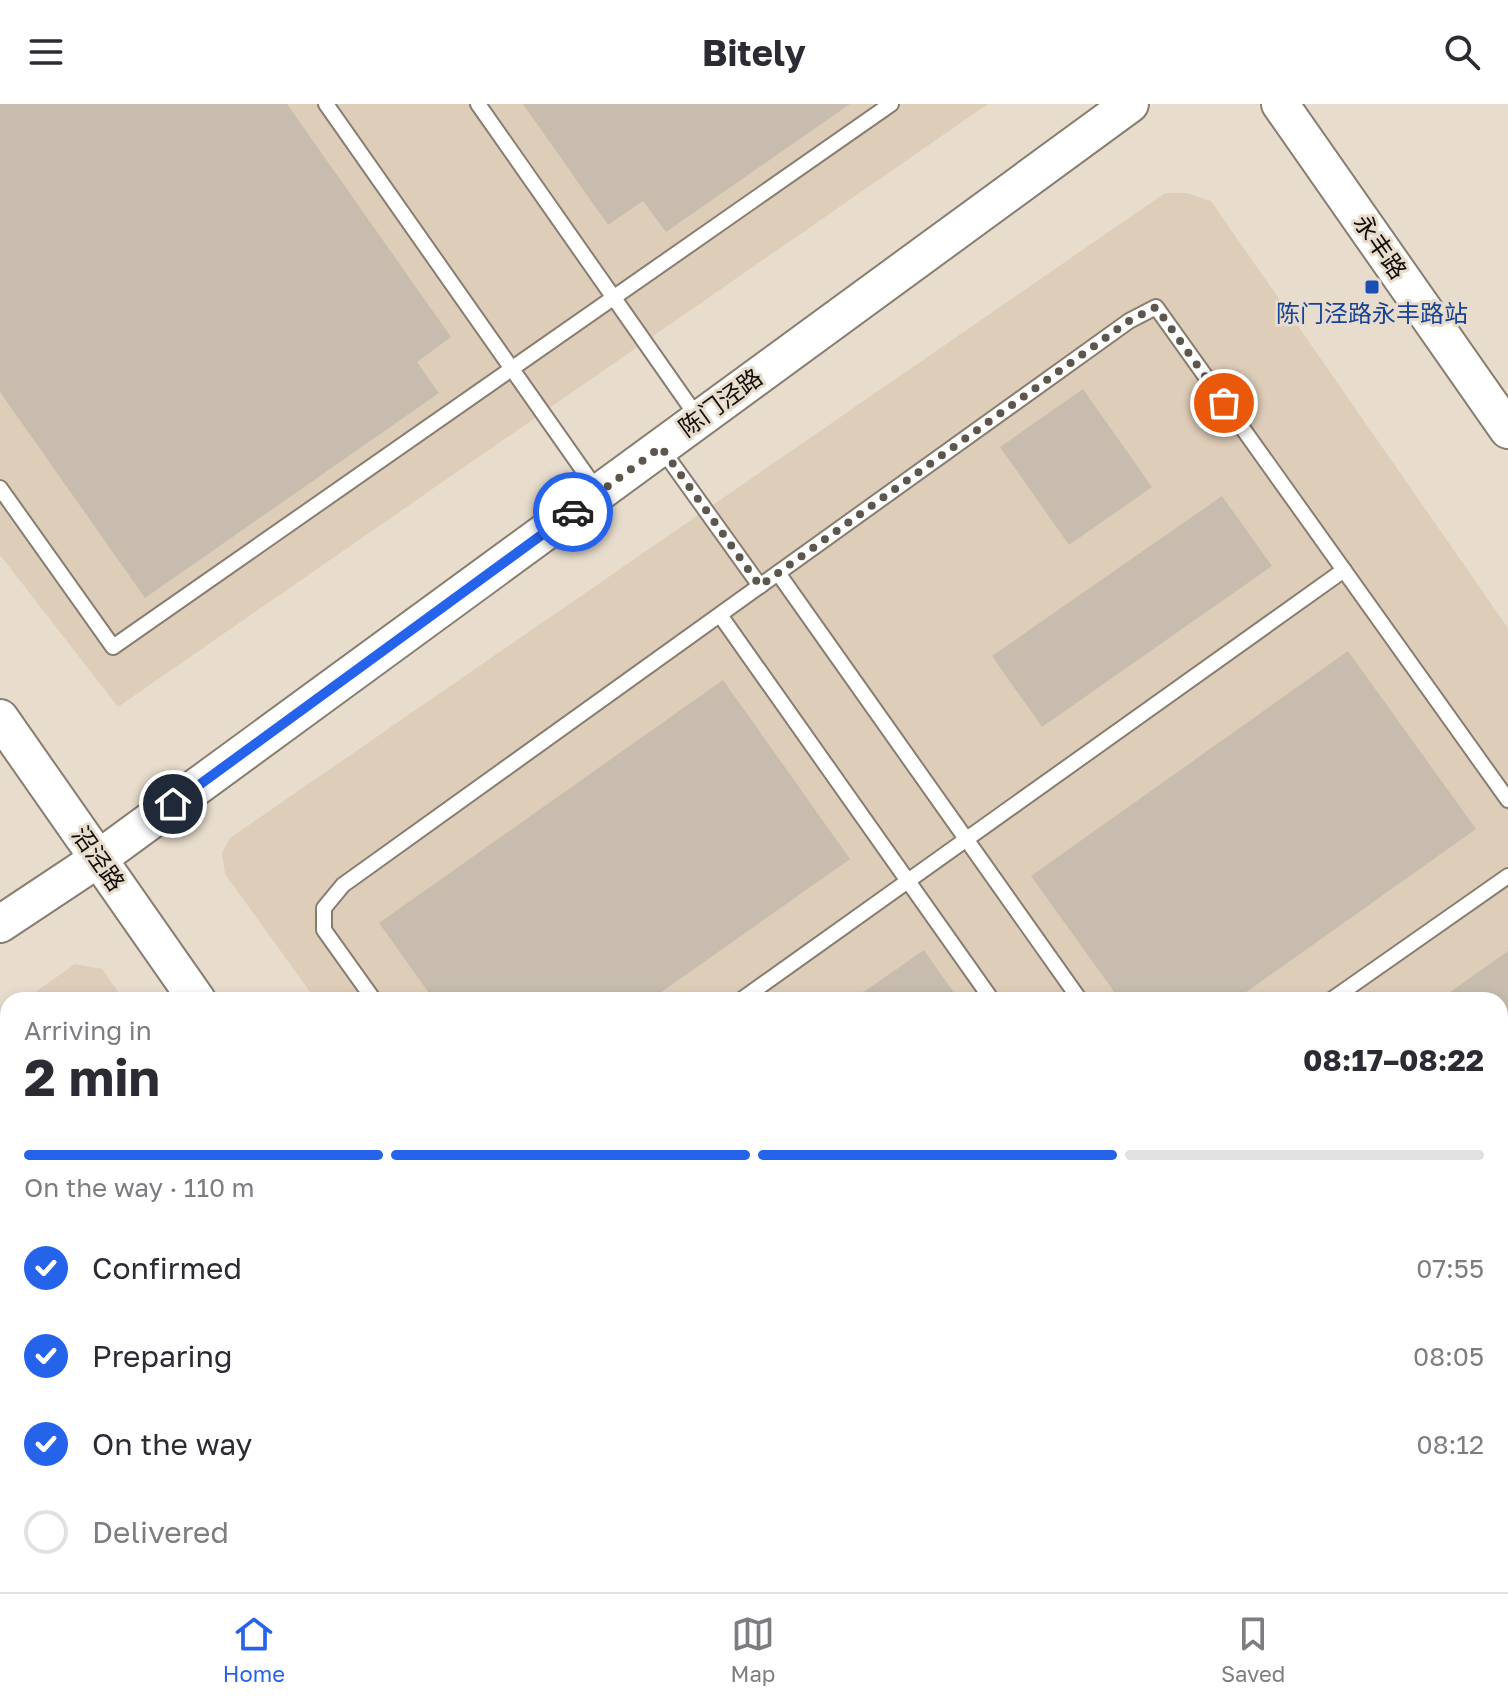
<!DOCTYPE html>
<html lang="en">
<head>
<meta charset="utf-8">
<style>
	body { margin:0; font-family:"Golos Text","Noto Sans SC",sans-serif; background:#f2f2f3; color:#2b2b33; height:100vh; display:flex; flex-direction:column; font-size:30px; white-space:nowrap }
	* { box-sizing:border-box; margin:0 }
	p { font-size:26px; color:#7c7c81 }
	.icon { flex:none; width:44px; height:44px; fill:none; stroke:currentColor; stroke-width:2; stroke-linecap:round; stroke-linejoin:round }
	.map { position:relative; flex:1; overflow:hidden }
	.sheet { position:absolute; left:0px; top:888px; width:1508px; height:600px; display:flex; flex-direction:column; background:#fff; border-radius:24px 24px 0 0; box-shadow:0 4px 12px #0003 }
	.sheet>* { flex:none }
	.pin { position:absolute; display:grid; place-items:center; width:68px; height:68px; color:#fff; margin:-34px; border:4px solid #fff; border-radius:50%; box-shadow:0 2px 8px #0007 }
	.courier { position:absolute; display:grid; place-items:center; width:80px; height:80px; margin:-40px; border:6px solid #2563eb; border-radius:50%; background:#fff; color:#222; box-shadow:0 2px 10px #0007 }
	.head em { font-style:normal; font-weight:700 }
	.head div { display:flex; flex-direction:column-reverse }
	.head { display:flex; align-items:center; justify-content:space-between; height:136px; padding:0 24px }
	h1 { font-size:52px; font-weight:700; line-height:60px }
	.bar { display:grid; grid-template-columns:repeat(4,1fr); gap:12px 8px; align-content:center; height:96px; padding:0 24px }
	.bar i { height:10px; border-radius:6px; background:#e1e1e2 }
	.bar .current { background:#2563eb }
	.bar p { grid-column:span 4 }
	ol { padding:0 24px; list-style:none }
	li { display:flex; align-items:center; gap:24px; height:88px }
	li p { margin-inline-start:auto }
	li .icon { padding:8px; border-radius:50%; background:#2563eb; color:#fff; stroke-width:4 }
	li:last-child { color:#7c7c81 }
	li i { width:44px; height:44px; border:4px solid #e1e1e2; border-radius:50% }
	header { display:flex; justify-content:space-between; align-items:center; height:104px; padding:0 24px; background:#fff; font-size:36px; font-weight:700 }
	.menu { display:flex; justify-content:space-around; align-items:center; height:112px; border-top:2px solid #e1e1e2; background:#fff; font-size:22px; color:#7c7c81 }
	.menu a { display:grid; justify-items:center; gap:4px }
	.menu .current { color:#2563eb }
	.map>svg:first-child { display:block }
</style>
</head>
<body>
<header><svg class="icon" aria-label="menu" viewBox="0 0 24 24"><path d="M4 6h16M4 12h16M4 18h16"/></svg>Bitely<svg class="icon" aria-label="search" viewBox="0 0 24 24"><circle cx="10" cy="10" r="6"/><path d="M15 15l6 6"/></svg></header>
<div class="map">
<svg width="1508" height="1488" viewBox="0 0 1508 1488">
	<rect width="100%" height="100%" fill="#e8ddcd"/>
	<g fill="#deceb9">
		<polygon points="0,0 988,0 118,603 0,451"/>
		<polygon points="1165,89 1187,89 1211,97 1508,524 1508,1488 714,1488 708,1480 1500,1480 1500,896 316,896 225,770 222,749 230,734"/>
		<polygon points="75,860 102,865 124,896 24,896"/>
		<polygon points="8,907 8,1480 539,1480 545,1488 0,1488 0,913"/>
	</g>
	<g fill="#c7bcad">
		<polygon points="0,0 287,0 451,233 417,258 439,289 145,494 0,288"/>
		<polygon points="523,0 850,0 666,128 643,97 608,121"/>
		<polygon points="1083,285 1152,383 1069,441 1000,343"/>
		<polygon points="1222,392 1272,462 1042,623 992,552"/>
		<polygon points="1348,547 1476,725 1235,896 1120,896 1031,772"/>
		<polygon points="723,576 850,755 650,896 434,896 379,819"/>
		<polygon points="924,846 959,896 852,896"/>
		<polygon points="1508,847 1508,1116 1500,1122 1500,896 1439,896"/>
		<polygon points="8,1094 8,1480 137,1480 125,1488 0,1488 0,1100"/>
		<polygon points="1508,1274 1508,1449 1500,1438 1500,1280"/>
		<polygon points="324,1480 396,1480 401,1488 313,1488"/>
		<polygon points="846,1480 992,1480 980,1488 852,1488"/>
		<polygon points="1211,1480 1370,1480 1376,1488 1199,1488"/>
	</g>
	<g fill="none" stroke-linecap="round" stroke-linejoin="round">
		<defs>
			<g id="lane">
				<polyline points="326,0 599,389"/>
				<polyline points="478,0 698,314"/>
				<polyline points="661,344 760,482"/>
				<polyline points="0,384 113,543 891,0"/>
				<polyline points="778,469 1080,896"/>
				<polyline points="720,511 992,896"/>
				<polyline points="374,896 324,826 324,804 343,781 1129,217 1156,203 1508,696"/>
				<polyline points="741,896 1344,466"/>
				<polyline points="1331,896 1508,772"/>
				<polyline points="0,1024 8,1018"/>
				<polyline points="1500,1196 1508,1190"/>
				<polyline points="467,1480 472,1488"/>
				<polyline points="786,1480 792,1488"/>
				<polyline points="1403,1480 1409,1488"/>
				<polyline points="1491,1480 1497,1488"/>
				<polyline points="202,1488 214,1480"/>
				<polyline points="1086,1488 1097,1480"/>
			</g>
			<g id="secondary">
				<polyline points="1280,0 1508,326"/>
				<polyline points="0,614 197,896"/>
				<polyline points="0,820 98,755 1130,0"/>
				<polyline points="606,1480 611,1488"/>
			</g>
		</defs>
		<use href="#lane" stroke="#887e70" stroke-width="18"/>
		<use href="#secondary" stroke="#887e70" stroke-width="40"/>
		<use href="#lane" stroke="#fff" stroke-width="14"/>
		<use href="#secondary" stroke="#fff" stroke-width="36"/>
	</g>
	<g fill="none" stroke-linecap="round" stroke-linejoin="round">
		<polyline stroke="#5c564d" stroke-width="8" stroke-dasharray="0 14.4" points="573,408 661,343 760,482 1129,217 1156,203 1224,299"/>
		<polyline stroke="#2563eb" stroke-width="10" points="173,700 573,408"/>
	</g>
	<rect fill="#1a4fb4" stroke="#e8ddcd" stroke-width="3" x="1364" y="175" width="16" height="16" rx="4"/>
	<g text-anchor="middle" stroke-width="6" stroke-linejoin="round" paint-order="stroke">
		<g font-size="24" fill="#110d08" stroke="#e8ddcd">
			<text transform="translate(1380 143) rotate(55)" y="8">永丰路</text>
			<text transform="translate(721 299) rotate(-36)" y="8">陈门泾路</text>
			<text transform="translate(98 755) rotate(55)" y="8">沼泾路</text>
		</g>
		<g font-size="24" fill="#164399" stroke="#e8ddcd">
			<text x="1372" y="218">陈门泾路永丰路站</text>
		</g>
	</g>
</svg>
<div class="pin" style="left:1224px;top:299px;background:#ea580c"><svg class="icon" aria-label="bag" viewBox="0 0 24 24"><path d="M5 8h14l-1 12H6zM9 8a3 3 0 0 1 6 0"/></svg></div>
<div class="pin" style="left:173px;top:700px;background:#1f2937"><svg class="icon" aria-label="home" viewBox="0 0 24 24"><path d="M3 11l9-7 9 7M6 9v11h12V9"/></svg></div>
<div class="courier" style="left:573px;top:408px"><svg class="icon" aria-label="car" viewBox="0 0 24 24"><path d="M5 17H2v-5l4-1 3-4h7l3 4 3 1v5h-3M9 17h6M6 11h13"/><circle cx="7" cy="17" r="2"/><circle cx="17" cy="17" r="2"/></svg></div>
<section class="sheet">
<div class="head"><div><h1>2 min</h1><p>Arriving in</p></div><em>08:17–08:22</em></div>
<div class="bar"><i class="current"></i><i class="current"></i><i class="current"></i><i></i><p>On the way · 110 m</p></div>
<ol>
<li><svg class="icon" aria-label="check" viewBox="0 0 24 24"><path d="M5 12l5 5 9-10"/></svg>Confirmed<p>07:55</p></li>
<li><svg class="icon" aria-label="check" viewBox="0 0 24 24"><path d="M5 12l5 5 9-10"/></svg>Preparing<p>08:05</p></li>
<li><svg class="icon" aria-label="check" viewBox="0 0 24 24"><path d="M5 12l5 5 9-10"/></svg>On the way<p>08:12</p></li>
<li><i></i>Delivered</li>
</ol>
</section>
</div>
<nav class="menu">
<a class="current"><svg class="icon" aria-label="home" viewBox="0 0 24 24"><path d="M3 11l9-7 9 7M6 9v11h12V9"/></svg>Home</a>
<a><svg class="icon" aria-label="map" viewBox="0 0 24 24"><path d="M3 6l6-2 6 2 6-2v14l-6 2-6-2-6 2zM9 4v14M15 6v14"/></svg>Map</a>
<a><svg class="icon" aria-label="saved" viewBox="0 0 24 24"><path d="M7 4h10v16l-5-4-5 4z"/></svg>Saved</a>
</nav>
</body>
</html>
